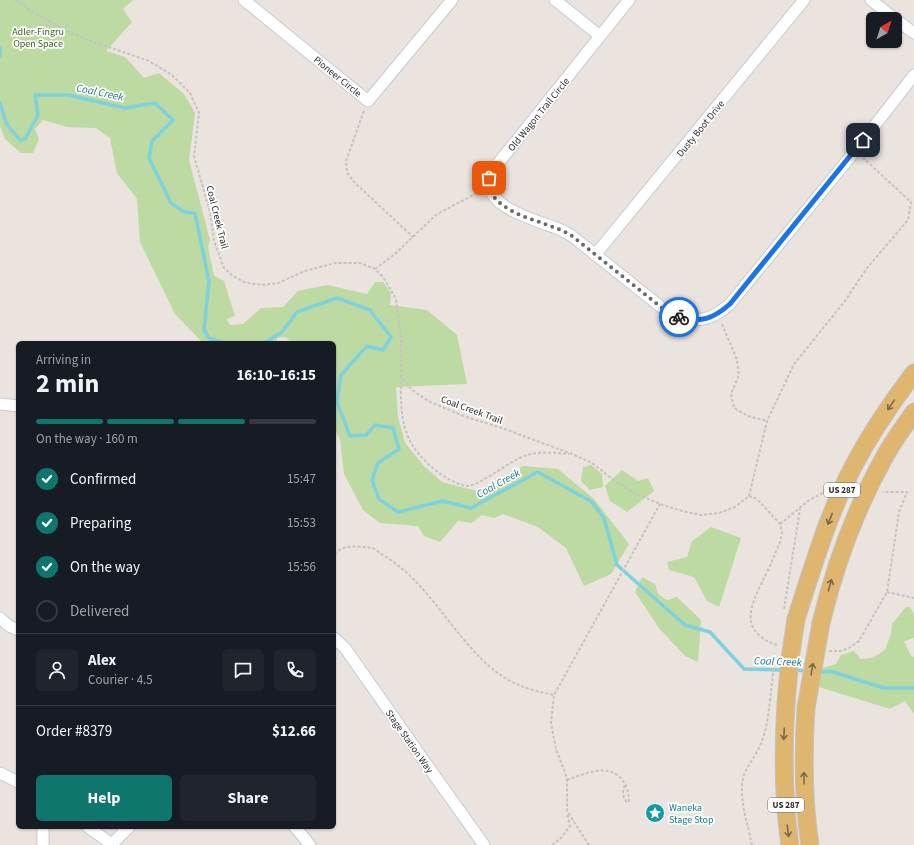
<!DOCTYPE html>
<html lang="en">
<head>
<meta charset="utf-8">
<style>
	body { margin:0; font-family:"Source Sans 3",sans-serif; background:#20242c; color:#f1f3f6; height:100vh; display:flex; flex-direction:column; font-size:15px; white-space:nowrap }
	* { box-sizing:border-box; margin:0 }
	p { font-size:13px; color:#9ea1a6 }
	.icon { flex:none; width:22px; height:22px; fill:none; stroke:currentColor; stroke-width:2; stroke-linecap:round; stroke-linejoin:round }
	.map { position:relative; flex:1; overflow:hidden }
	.details { position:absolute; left:16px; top:341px; width:320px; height:488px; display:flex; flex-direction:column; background:#171b24; border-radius:6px; box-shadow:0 1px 3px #0004 }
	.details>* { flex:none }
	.needle { width:26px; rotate:39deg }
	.buttons { position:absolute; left:866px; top:12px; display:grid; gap:8px }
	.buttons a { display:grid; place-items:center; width:36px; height:36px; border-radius:6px; background:#171b24; box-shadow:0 1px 3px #0004; font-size:20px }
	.pin { position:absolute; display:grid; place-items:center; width:34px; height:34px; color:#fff; margin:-17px; border-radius:8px; box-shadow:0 2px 6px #0006 }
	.courier { position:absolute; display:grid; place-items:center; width:40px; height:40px; margin:-20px; border:3px solid #1a73e8; border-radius:50%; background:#fff; color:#222; box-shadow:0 1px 5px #0007 }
	.head em { font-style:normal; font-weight:700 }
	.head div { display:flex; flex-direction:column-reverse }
	.head { display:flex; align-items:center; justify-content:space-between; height:68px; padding:0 20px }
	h1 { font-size:26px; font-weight:700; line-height:30px }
	.bar { display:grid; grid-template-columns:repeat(4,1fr); gap:6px 4px; align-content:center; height:48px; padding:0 20px }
	.bar i { height:5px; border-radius:3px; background:#363941 }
	.bar .current { background:#0f766e }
	.bar p { grid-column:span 4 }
	.line { display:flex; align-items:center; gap:10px; padding:0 20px; border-top:1px solid #363941 }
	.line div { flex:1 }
	.round { display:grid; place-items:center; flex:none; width:42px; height:42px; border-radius:6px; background:#20242c }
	ol { padding:0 20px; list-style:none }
	li { display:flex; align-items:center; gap:12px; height:44px }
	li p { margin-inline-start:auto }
	li .icon { padding:4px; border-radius:50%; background:#0f766e; color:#fff; stroke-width:4 }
	li:last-child { color:#9ea1a6 }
	li i { width:22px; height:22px; border:2px solid #363941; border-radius:50% }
	.action { display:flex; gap:8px; margin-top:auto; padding:8px 20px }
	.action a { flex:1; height:46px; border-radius:6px; background:#0f766e; color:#fff; font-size:16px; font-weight:700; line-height:46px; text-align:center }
	.action a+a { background:#20242c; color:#f1f3f6 }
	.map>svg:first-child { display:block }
</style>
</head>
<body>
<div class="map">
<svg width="914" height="845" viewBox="0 0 914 845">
	<rect width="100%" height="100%" fill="#eae3de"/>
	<g fill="#bcdaa1">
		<polygon points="0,0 133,0 123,9 132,22 106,51 125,57 144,78 159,73 184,94 195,113 189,160 210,240 208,247 214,276 224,281 235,316 227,319 230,325 243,324 261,308 283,307 298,291 327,285 367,294 375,282 383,282 391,293 390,305 427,310 457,335 467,384 396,387 398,417 405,443 424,466 442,482 477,491 523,466 558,469 594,499 629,544 611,574 584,586 566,548 538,527 503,514 494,518 482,515 472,523 458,521 440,542 424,536 418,526 380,523 363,510 344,474 340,439 334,428 334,343 291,343 286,337 277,338 277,343 203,343 175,314 140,242 137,199 117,173 110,138 96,128 67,127 43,120 35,129 39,139 33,153 21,153 5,139 0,126"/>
		<polygon points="591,465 602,474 603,487 590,490 581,481 583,467"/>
		<polygon points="622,470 638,481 648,478 654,491 627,512 610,501 605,486"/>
		<polygon points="711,527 741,538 719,607 707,601 694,577 669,570 667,562 687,557 692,541"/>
		<polygon points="642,577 655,584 659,595 667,600 677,597 701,620 698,662 685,656 659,628 635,592"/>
		<polygon points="906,607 910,607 914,614 914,638 904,641 911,656 914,657 914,714 905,701 890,709 819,687 823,668 836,664 841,655 854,651 861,659 872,658 885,650 891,634 892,624"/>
	</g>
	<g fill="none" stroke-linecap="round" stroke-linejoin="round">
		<g stroke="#7ed2df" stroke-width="3.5">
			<polyline points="0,48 0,56"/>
			<polyline points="0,103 6,123 20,140 25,139 38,115 35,95 68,95 125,108 155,103 173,120 152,141 149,158 171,203 184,212 195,213 209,281 204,330 209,338 224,343"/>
			<polyline points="264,343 282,332 297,312 337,298 370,310 391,337 383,350 367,346 341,375 337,402 350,436 366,435 375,425 393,428 399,449 378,463 372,480 379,499 398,512 442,501 471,508 538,472 592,502 604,518 617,565 685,625 710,632 744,669 784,670"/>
			<polyline points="794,670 808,671"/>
			<polyline points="818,671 833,672 884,688 914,688"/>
		</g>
		<defs>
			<g id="minor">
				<polyline points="244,0 368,101 452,0"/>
				<polyline points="555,0 600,36"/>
				<path d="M629,0L492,171C475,207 538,220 561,230C565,232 568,234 572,236L671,315C697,322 708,323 730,304L855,151L914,75"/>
				<polyline points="871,0 895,19"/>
				<polyline points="895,19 914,33"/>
				<polyline points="595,255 804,0"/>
				<polyline points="0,404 18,406"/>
				<polyline points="0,618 9,626 18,630"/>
				<polyline points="334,638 345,648 427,765 484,845"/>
				<polyline points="0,773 18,782"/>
				<polyline points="43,827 43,845"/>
				<polyline points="88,827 113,845"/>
				<polyline points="295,827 310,845"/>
				<polyline points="112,844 129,827"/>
			</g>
			<g id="primary">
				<path d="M796,619C813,567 828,514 854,465C871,433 892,402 914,373"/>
				<path d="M821,623C835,565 855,510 884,458C892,442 904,427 914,412"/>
				<path d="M786,703C783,751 783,798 790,845"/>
				<path d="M806,708C803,754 803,799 810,845"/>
			</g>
		</defs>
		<use href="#minor" stroke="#c6cad2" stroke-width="13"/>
		<use href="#primary" stroke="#c3c3c3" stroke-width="19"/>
		<g stroke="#c3c3c3" stroke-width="2" stroke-dasharray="3 2" stroke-linecap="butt">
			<polyline points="15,0 33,12 71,33 88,40 149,61 172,75 190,93 199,113 194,156 210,212 214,241 224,268 233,276 244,282 261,285 278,283 305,271 335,263 360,263 375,269 383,277 396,299 401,338 401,376 412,390 430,402 466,417 502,428 572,454 592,463 611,478 632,492 660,504 682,511 701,515 719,513 735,507 749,496"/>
			<polyline points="41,26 52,23"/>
			<polyline points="364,111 346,161 347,172 353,181 413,237"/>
			<polyline points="375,269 395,254 437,214 481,191"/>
			<polyline points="722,324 737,360 739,375 731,394 734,408 748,416 767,421"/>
			<path d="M401,376C400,420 402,445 439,473C446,478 458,485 467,486C480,486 510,460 527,455C541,451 555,453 569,454"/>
			<path d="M749,496L755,498L759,501L780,524L782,533L780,542C775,553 771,565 765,576C757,594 740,620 760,636C766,641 772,644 779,645"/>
			<polyline points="749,496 767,421 794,364 845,301 867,268 908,220 911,202 863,158"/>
			<polyline points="780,524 808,501 826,491"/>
			<path d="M334,553C338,551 343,547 348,547C352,546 368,547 372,548C376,549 379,553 383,555C427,581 450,631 488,665C509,684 526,689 554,695"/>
			<polyline points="887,592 914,598"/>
			<polyline points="784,609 800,509"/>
			<polyline points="829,651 841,651 849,648 859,641 887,592 899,512 907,492 883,492"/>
			<path d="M567,780C586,773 612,761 625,784C628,790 629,795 629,802H627C622,796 622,791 625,785"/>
			<polyline points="552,845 561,838 570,826 567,813"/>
			<polyline points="589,845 567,811 567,778 556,749 551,723 554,695 660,504"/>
			<path d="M752,845C748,825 741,806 742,785C743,768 756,758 761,743C767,730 768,715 770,701"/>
		</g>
		<use href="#minor" stroke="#fff" stroke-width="11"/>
		<use href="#primary" stroke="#dfb66f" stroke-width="17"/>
		<defs>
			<g id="primary-bridge">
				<polyline points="786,703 790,659 796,619"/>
				<polyline points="806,708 821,623"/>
			</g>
		</defs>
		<use href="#primary-bridge" stroke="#c3c3c3" stroke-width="19" stroke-linecap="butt"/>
		<polyline stroke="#c3c3c3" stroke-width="2" stroke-dasharray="3 2" stroke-linecap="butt" points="770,701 774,664"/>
		<use href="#primary-bridge" stroke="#dfb66f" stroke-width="17"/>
	</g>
	<defs><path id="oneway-shaft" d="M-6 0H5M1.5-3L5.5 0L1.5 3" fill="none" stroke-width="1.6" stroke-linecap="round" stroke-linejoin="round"/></defs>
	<g stroke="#7b6949">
		<use href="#oneway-shaft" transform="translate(891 405) rotate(124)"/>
		<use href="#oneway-shaft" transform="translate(830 519) rotate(112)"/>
		<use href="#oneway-shaft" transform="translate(830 585) rotate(-74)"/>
		<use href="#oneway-shaft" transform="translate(812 669) rotate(-81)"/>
		<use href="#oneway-shaft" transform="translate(784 734) rotate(93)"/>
		<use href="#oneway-shaft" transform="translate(804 778) rotate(-91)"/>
		<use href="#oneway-shaft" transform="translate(788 831) rotate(82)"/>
	</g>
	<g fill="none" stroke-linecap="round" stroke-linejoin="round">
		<path stroke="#6d6b69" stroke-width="4" stroke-dasharray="0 7.2" d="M489,178C489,185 489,192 493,196C512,219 548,221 572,236L671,315L679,317"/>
		<path stroke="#1a73e8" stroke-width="5" d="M679,317C701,323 713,319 730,304L863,140"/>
	</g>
	<defs>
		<symbol id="sight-disc" viewBox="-11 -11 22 22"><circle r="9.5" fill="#0f9aa8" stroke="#fff"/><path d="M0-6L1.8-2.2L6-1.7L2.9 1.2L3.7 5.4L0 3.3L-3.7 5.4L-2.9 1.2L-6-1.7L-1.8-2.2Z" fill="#fff"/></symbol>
	</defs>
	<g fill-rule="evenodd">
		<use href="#sight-disc" x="644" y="802" width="22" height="22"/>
	</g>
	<g text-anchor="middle" stroke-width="3.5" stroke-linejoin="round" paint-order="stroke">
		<g fill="#fff" stroke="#6a6a6a" stroke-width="1">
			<rect x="824" y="483" width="36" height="14" rx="3"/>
			<rect x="768" y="798" width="36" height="14" rx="3"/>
		</g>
		<g font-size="9" font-weight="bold" fill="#2a2a2a">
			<text x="842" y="493">US 287</text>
			<text x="786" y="808">US 287</text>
		</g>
		<g font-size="10" fill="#375e23" stroke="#fff">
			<text x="38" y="35">Adler-Fingru<tspan x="38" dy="12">Open Space</tspan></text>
		</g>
		<g font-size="10" fill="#2a2a2a" stroke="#fff">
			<text transform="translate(338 76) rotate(39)" y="4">Pioneer Circle</text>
			<text transform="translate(538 114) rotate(-51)" y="4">Old Wagon Trail Circle</text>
			<text transform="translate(700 128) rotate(-51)" y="4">Dusty Boot Drive</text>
			<text transform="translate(218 217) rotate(76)" y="4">Coal Creek Trail</text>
			<text transform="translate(472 409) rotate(20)" y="4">Coal Creek Trail</text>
			<text transform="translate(410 741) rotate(55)" y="4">Stage Station Way</text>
		</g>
		<g font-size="10" fill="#0d838f" stroke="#fff" text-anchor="start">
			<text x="669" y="811">Waneka<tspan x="669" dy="12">Stage Stop</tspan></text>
		</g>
		<g font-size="11" font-style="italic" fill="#1e738a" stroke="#fff">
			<text transform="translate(100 92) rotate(12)" y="4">Coal Creek</text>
			<text transform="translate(498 483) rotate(-29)" y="4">Coal Creek</text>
			<text transform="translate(778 661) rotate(2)" y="4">Coal Creek</text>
		</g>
	</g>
</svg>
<div class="buttons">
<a><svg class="needle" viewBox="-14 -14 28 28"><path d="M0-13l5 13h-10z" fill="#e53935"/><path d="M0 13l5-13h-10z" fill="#9ea1a6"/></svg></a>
</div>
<div class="pin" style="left:489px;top:178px;background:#ea580c"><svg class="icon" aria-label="bag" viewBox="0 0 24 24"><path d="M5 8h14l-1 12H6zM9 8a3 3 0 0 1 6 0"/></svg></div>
<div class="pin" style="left:863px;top:140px;background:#1f2937"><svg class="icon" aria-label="home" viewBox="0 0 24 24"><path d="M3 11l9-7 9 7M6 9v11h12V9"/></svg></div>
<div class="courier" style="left:679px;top:317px"><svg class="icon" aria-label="bike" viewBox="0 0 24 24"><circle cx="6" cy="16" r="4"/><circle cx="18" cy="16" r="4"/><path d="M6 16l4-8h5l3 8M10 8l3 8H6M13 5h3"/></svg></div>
<section class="details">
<div class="head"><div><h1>2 min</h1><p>Arriving in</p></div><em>16:10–16:15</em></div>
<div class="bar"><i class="current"></i><i class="current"></i><i class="current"></i><i></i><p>On the way · 160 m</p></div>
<ol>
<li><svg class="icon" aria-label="check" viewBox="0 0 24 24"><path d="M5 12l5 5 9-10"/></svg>Confirmed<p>15:47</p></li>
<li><svg class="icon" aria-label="check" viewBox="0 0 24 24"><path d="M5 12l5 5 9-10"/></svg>Preparing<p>15:53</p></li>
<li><svg class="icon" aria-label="check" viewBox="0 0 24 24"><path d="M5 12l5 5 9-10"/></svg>On the way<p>15:56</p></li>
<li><i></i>Delivered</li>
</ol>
<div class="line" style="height:72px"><a class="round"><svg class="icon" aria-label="person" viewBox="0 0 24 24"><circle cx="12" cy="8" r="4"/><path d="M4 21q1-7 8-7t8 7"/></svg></a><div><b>Alex</b><p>Courier · 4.5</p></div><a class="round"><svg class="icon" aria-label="chat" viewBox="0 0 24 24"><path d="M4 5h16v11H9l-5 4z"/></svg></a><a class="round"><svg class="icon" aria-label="phone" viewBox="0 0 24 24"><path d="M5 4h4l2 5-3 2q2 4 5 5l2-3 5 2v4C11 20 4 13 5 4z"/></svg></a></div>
<div class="line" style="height:52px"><div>Order #8379</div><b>$12.66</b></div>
<div class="action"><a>Help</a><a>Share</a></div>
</section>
</div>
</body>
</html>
